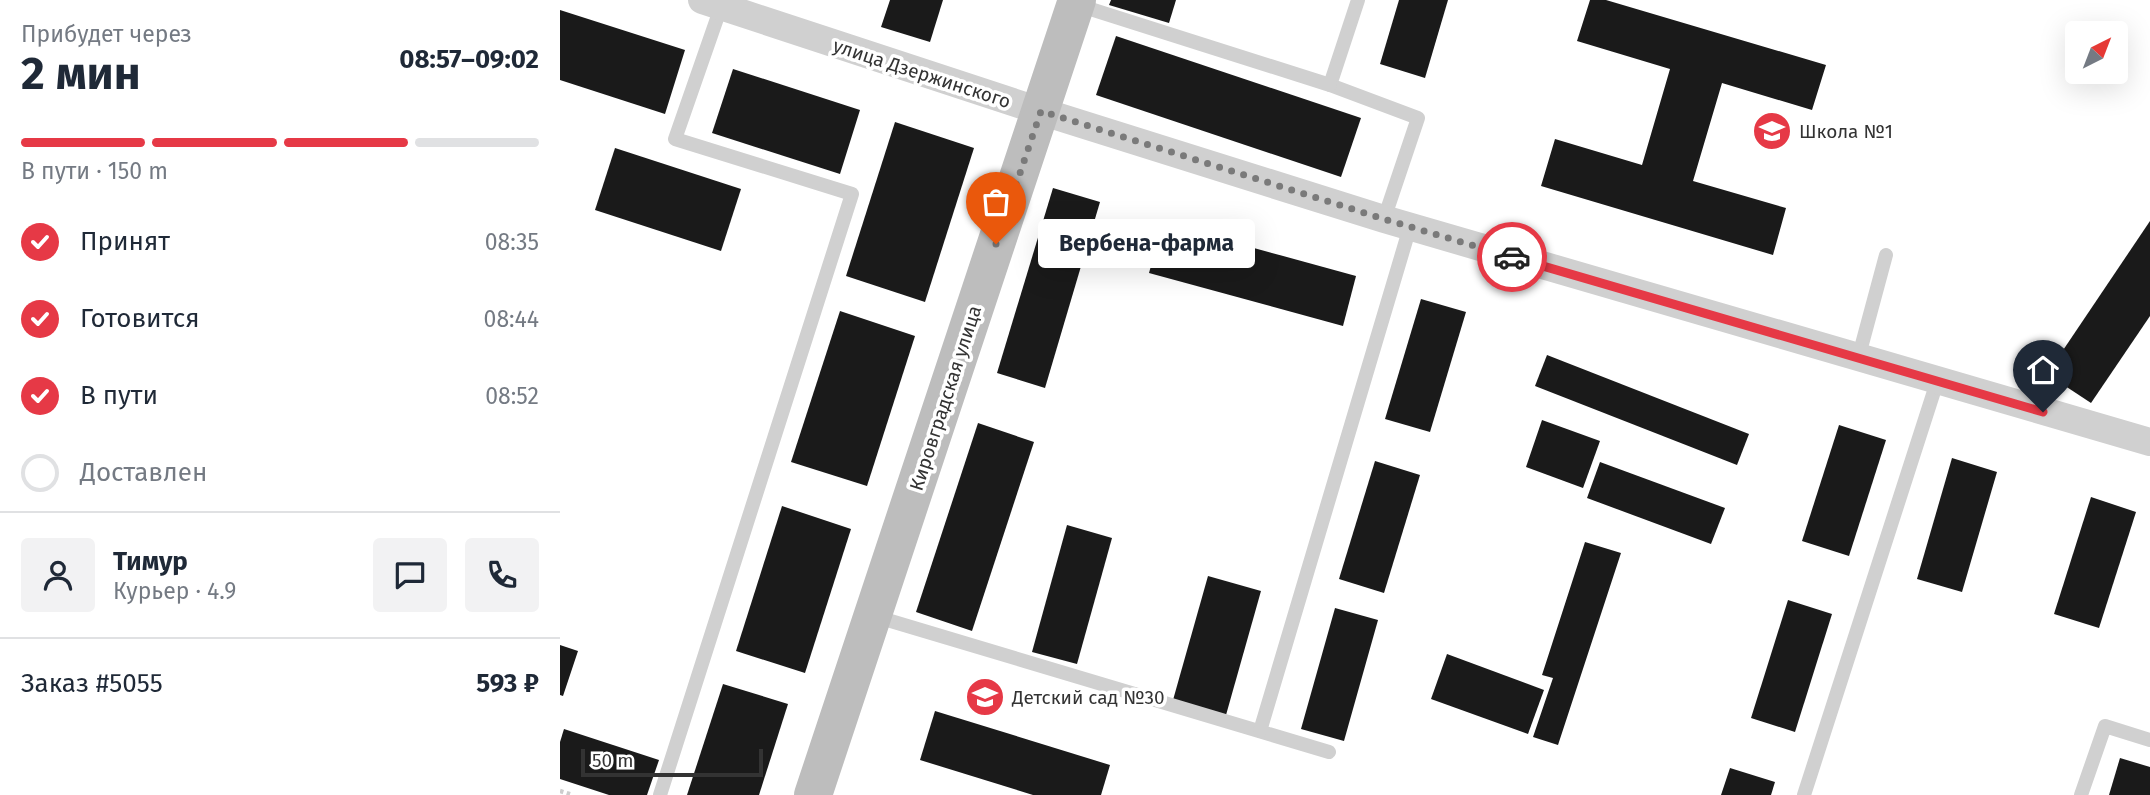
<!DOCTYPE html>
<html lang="ru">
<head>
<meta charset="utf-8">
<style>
	body { margin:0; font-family:"Fira Sans",sans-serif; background:#f2f2f3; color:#1f2937; height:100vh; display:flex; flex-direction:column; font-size:26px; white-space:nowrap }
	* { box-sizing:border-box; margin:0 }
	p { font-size:23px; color:#747a83 }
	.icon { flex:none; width:38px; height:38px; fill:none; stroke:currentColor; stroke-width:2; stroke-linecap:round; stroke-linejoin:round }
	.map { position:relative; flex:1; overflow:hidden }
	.drawer { display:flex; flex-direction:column; background:#fff; width:560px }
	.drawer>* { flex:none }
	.needle { width:46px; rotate:42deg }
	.fabs { position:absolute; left:1505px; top:21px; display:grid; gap:14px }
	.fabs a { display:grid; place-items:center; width:63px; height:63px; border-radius:7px; background:#fff; box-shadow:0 7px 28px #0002; font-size:35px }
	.scale { position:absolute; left:21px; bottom:18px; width:182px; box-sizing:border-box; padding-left:7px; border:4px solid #333; border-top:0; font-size:19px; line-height:24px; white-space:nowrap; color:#333; -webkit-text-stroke:5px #fff; paint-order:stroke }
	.pin { position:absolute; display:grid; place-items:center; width:60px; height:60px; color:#fff; margin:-72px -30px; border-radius:50% 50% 50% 0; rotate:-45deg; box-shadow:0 0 7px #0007 }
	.pin .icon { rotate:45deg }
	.courier { position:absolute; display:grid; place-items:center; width:70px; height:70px; margin:-35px; border:5px solid #e63946; border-radius:50%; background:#fff; color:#222; box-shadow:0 2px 9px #0007 }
	.bubble { position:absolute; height:49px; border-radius:7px; background:#fff; box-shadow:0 7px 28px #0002; font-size:23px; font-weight:700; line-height:49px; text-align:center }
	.head em { font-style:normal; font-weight:700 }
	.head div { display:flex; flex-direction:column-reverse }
	.head { display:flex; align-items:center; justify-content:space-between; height:119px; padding:0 21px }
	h1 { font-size:46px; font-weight:700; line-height:52px }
	.bar { display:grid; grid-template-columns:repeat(4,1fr); gap:10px 7px; align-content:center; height:84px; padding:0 21px }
	.bar i { height:9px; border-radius:5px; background:#e0e1e3 }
	.bar .selected { background:#e63946 }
	.bar p { grid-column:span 4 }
	.line { display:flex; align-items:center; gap:18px; padding:0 21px; border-top:2px solid #e0e1e3 }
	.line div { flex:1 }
	.round { display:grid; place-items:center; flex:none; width:74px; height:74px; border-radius:7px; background:#f2f2f3 }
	ol { padding:0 21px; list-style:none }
	li { display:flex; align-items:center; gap:21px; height:77px }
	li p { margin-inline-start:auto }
	li .icon { padding:7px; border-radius:50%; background:#e63946; color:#fff; stroke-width:4 }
	li:last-child { color:#747a83 }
	li i { width:38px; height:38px; border:4px solid #e0e1e3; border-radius:50% }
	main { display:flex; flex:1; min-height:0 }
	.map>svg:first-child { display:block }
</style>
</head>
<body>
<main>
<section class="drawer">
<div class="head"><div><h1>2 мин</h1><p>Прибудет через</p></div><em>08:57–09:02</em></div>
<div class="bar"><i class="selected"></i><i class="selected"></i><i class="selected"></i><i></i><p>В пути · 150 m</p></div>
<ol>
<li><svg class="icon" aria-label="check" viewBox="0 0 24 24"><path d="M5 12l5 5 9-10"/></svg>Принят<p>08:35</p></li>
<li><svg class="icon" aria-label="check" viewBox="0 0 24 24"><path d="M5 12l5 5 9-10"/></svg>Готовится<p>08:44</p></li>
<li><svg class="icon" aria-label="check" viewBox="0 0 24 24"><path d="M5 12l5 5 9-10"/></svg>В пути<p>08:52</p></li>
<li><i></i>Доставлен</li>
</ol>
<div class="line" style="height:126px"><a class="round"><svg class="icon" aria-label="person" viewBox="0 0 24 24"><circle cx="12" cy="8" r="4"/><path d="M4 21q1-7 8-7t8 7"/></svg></a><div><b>Тимур</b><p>Курьер · 4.9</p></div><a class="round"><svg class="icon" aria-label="chat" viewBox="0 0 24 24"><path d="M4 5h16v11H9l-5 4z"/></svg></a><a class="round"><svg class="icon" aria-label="phone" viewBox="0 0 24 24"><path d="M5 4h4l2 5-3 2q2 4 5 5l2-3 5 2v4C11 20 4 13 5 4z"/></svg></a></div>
<div class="line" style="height:91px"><div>Заказ #5055</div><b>593 ₽</b></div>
</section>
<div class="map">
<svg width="1590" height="795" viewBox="0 0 1590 795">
	<rect width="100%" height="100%" fill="#fff"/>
	<g fill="#1a1a1a">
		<polygon points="330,0 383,0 370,42 321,27"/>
		<polygon points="551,0 616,0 609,23 549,5"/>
		<polygon points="839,0 888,0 865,78 820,64"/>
		<polygon points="1030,0 1046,0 1266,65 1252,110 1162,83 1133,181 1226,208 1213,255 981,186 995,139 1082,165 1110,69 1017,41"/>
		<polygon points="0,10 125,50 105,114 0,80"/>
		<polygon points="556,36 801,118 781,177 536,95"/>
		<polygon points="173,69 300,110 280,174 152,133"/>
		<polygon points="335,122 414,148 365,302 286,276"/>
		<polygon points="55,148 181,189 161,251 35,210"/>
		<polygon points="493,188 540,202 485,388 437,373"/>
		<polygon points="1590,221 1590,316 1531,403 1487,374"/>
		<polygon points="603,223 796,276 783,326 589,273"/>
		<polygon points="861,299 906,312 870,432 825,419"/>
		<polygon points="280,311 355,336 307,486 231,462"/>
		<polygon points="987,355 1189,434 1177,465 975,386"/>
		<polygon points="982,420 1040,441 1023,488 966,467"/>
		<polygon points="418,423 474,442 412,631 356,612"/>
		<polygon points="1279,425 1326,440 1289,556 1242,541"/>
		<polygon points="1392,458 1437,472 1402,592 1357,579"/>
		<polygon points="815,461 860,475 824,593 779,579"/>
		<polygon points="1040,462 1165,508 1151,544 1027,498"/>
		<polygon points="1531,497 1576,512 1539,628 1494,614"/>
		<polygon points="222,506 291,529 245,673 176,651"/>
		<polygon points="507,525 552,538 517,664 472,652"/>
		<polygon points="1025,542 1061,553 998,745 973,737 993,678 982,675"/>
		<polygon points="648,576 701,591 666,715 613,700"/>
		<polygon points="1228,600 1272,614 1235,732 1191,718"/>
		<polygon points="775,608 818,620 784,741 741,729"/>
		<polygon points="0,645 18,651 3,696 0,695"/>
		<polygon points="887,654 984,690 968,734 871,699"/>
		<polygon points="163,684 228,704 199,795 127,795"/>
		<polygon points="375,711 550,765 541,795 473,795 360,760"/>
		<polygon points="4,729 99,760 87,795 49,795 0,779 0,742"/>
		<polygon points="1560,758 1590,767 1590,795 1549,795"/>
		<polygon points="1170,768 1215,782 1211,795 1161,795"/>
	</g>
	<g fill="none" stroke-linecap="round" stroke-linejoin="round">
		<polyline stroke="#cdcdcd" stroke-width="4.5" stroke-dasharray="3.5 3.5" stroke-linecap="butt" points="0,791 13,795"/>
		<g stroke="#d0d0d0" stroke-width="14">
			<polyline points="798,0 770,85 858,118 824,219"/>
			<polyline points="518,5 770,85"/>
			<polyline points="1298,359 1326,255"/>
			<polyline points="314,616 769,752"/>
			<polyline points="700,731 850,227"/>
			<polyline points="100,795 292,194 115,139 161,7"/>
			<polyline points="1244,795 1377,382"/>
			<polyline points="1521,795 1545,726 1590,740"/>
		</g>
		<polyline stroke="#d0d0d0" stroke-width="28" points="142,0 480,111 824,219 1590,442"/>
		<polyline stroke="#bdbdbd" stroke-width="38" points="253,795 517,0"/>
	</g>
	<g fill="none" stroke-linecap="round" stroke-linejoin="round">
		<polyline stroke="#7a7a7a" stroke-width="7" stroke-dasharray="0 12.6" points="436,244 481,111 824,219 952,257"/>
		<polyline stroke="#e63946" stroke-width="9" points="952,257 1483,412"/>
	</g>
	<defs>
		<symbol id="school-disc" viewBox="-11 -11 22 22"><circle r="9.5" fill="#e63946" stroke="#fff"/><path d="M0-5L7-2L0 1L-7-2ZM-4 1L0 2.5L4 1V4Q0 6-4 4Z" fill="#fff"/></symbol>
	</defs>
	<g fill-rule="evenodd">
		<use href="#school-disc" x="1190" y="109" width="44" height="44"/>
		<use href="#school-disc" x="403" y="675" width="44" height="44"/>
	</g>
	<g text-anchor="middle" stroke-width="7" stroke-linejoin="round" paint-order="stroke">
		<g font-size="19" fill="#333" stroke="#fff">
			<text transform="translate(362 73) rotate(18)" y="7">улица Дзержинского</text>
			<text transform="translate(385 398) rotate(-72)" y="7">Кировградская улица</text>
		</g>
		<g font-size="19" fill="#333" stroke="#fff" text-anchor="start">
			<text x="1239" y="138">Школа №1</text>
			<text x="452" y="704">Детский сад №30</text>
		</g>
	</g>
</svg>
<div class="fabs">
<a><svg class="needle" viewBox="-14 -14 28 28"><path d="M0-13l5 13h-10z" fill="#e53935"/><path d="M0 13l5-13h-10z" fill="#747a83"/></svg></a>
</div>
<div class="scale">50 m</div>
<div class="pin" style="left:436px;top:244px;background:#ea580c"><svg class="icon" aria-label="bag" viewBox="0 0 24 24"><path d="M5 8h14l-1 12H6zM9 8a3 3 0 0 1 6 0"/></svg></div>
<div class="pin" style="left:1483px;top:412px;background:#1f2937"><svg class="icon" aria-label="home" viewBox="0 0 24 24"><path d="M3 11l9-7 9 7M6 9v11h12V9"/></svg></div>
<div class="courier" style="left:952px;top:257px"><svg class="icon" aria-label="car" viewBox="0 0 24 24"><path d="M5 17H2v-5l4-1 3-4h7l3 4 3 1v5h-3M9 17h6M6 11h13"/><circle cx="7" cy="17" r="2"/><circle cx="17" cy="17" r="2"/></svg></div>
<div class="bubble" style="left:478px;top:219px;width:217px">Вербена-фарма</div>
</div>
</main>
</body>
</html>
